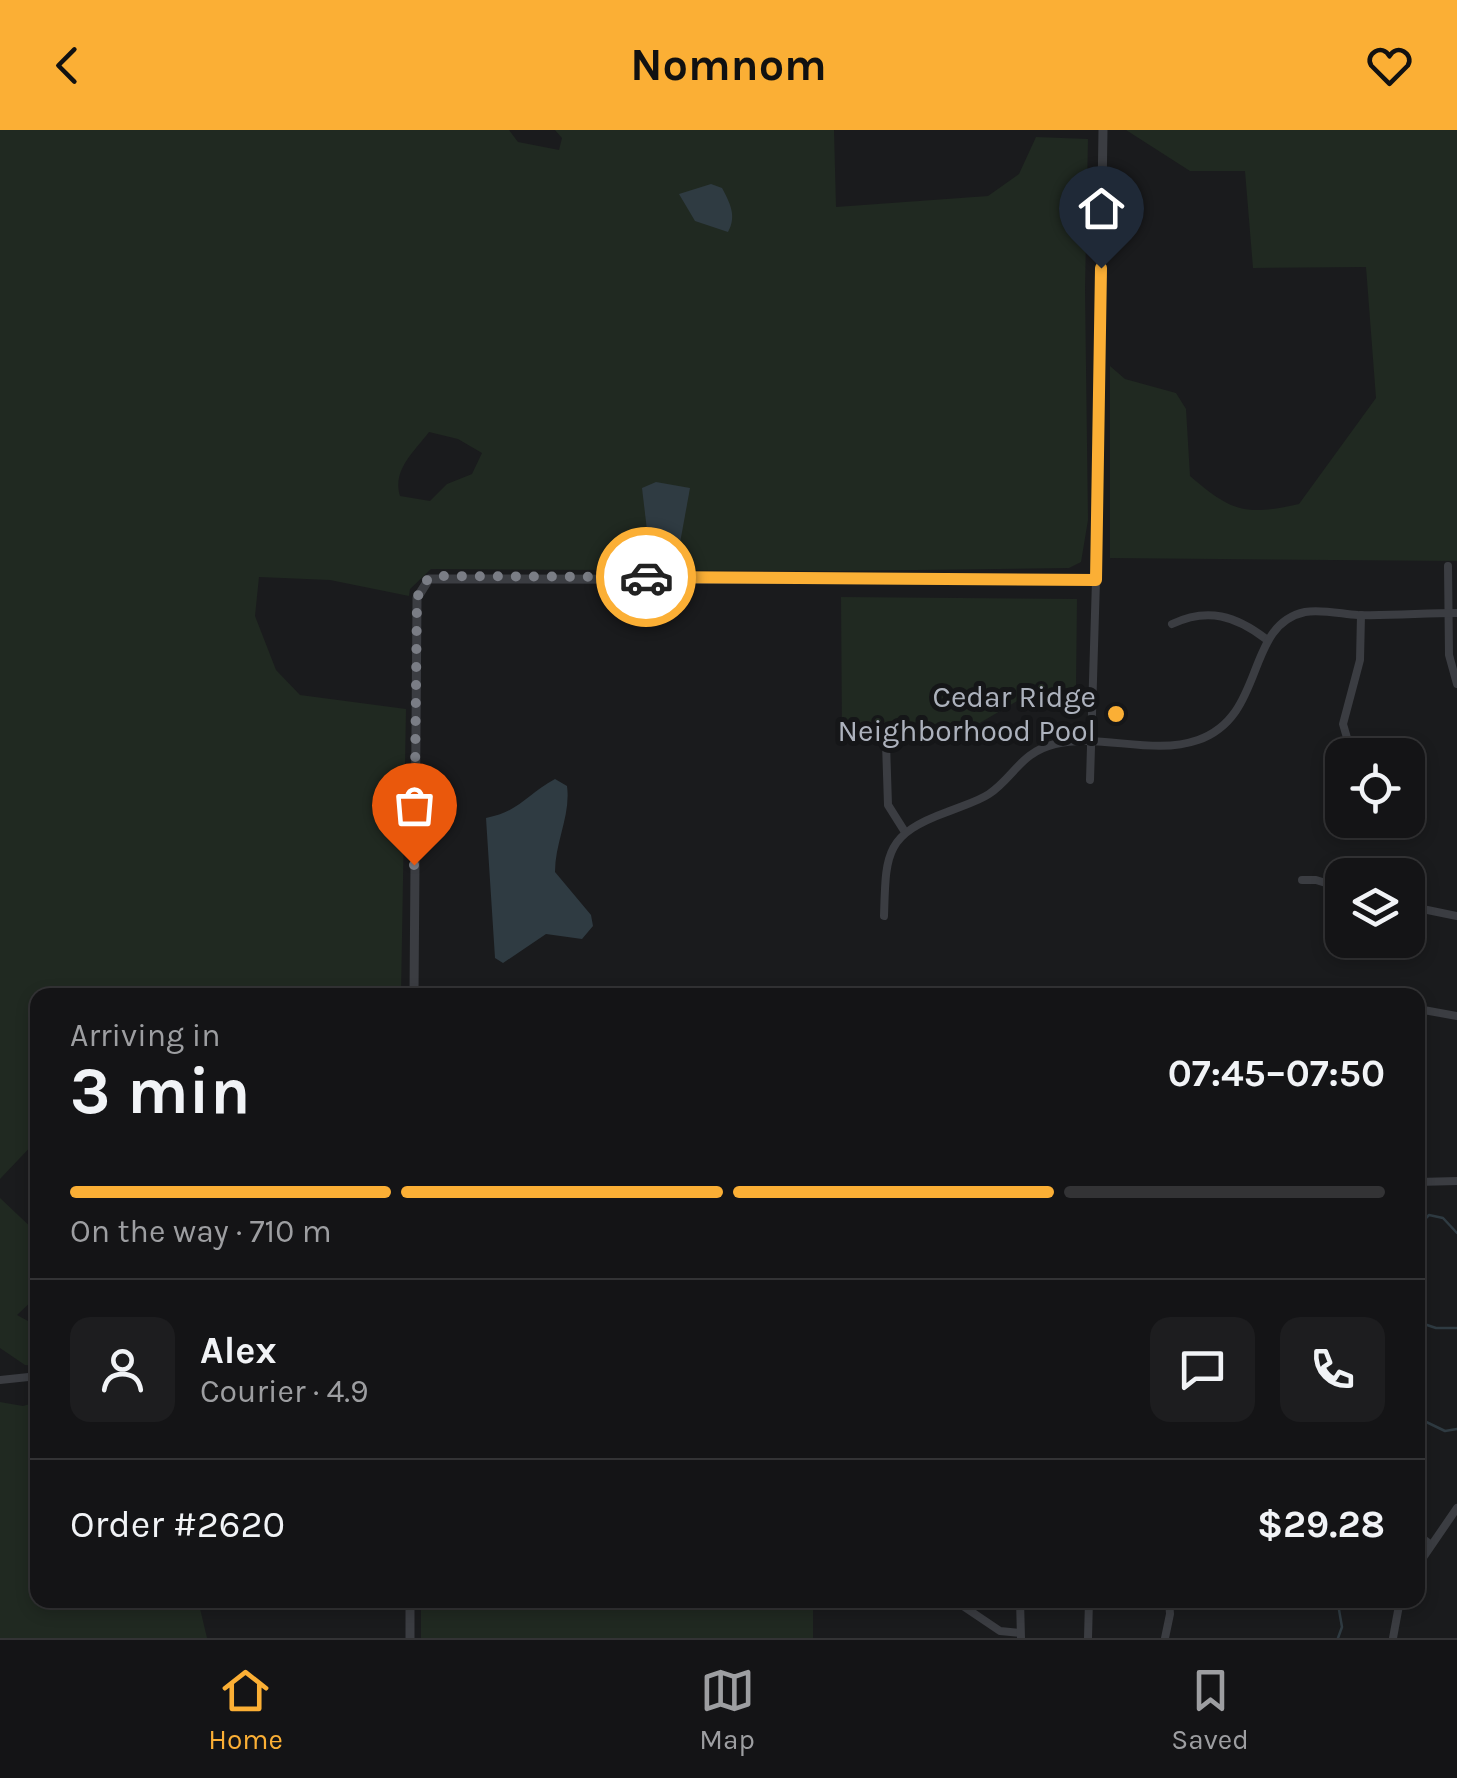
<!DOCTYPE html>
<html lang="en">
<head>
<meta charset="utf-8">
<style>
	body { margin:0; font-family:Karla,sans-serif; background:#1d1d1f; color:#f1f3f6; height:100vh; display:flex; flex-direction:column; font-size:38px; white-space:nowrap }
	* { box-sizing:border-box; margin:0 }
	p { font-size:32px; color:#9d9ea1 }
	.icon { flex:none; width:55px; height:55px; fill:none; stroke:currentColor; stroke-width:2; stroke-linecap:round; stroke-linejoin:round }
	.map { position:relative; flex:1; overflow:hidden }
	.panel { position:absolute; left:30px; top:858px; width:1395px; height:620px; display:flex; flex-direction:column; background:#141416; border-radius:20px; box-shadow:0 5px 15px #0003,0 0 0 2px #333335 }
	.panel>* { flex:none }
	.fabs { position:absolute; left:1325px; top:608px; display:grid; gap:20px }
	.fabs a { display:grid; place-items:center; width:100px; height:100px; border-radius:20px; background:#141416; box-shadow:0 5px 15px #0003,0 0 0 2px #333335; font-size:50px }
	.pin { position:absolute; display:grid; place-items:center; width:85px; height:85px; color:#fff; margin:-102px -42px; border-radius:50% 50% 50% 0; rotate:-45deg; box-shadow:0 0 10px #0007 }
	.pin .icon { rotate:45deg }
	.courier { position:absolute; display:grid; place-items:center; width:100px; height:100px; margin:-50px; border:8px solid #fbaf35; border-radius:50%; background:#fff; color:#222; box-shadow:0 2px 12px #0007 }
	.summary em { font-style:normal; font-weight:700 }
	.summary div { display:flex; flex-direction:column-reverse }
	.summary { display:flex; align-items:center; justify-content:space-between; height:170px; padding:0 40px }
	h1 { font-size:65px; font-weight:700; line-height:75px }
	.bar { display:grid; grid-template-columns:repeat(4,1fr); gap:15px 10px; align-content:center; height:120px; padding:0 40px }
	.bar i { height:12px; border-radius:8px; background:#333335 }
	.bar .on { background:#fbaf35 }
	.bar p { grid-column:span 4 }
	.line { display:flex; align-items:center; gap:25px; padding:0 40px; border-top:2px solid #333335 }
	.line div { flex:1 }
	.round { display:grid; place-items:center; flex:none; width:105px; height:105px; border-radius:20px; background:#1d1d1f }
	header { display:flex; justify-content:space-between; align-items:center; height:130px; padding:0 40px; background:#fbaf35; color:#111; font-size:45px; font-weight:700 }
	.tabs { display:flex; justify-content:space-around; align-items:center; height:140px; border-top:2px solid #333335; background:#141416; font-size:28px; color:#9d9ea1 }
	.tabs a { display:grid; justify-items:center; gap:5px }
	.tabs .on { color:#fbaf35 }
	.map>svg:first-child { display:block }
</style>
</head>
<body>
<header><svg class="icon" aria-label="back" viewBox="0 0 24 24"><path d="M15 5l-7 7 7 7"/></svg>Nomnom<svg class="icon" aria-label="heart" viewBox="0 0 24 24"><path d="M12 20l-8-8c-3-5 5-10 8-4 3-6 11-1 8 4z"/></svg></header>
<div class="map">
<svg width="1457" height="1508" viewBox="0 0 1457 1508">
	<rect width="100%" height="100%" fill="#1a1b1d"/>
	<g fill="#202921" fill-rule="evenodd">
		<path d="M0,0H509L518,12L559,20L562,8L555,0H834L836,77L988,66L1019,44L1036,7L1088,9L1085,159L1088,390L1081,432L1069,438L838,441L431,439L410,459L409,466L330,450L259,447L255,486L276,540L300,565L406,579L401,865H38L37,1010L0,1049ZM429,302L458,309L482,323L472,344L447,354L430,371L400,366C392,340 414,322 429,302Z"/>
		<path d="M1126,0H1457V431L1110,428V236L1125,249L1176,263L1186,279L1190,346C1232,382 1245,386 1299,374L1376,268L1366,137L1253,138L1245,41H1190Z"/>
		<polygon points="841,467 1077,469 1076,558 1056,558 1019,570 961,604 842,606"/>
		<polygon points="0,1068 37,1103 37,1166 17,1185 37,1196 36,1236 25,1235 0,1218"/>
		<polygon points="0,1272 23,1276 37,1272 38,1470 198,1470 207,1508 0,1508"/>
		<rect x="421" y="1470" width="392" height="38"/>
	</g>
	<g fill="#2f3b42">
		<path d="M711,54L722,58C730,73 737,86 728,102L695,91L679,64Z"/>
		<polygon points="656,352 690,358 680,413 668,419 654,419 647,400 642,358"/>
		<path d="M555,649L567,656C571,685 555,712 555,742L591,785L593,796L582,809L546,804L503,833L495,828L486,688C519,682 527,664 555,649Z"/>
	</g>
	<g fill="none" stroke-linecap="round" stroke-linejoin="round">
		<g stroke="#2f3b42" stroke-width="2.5">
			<polyline points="1418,1096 1429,1085 1443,1088 1457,1103"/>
			<polyline points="1418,1192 1436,1198 1457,1198"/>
			<polyline points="1418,1288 1445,1301 1457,1299"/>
			<polyline points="1332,1470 1338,1474 1342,1497 1338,1508"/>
		</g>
		<g stroke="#3b3d42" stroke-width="8">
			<polyline points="1448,436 1449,525 1457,554"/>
			<path d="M1172,494C1208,477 1236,486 1266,509"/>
			<polyline points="886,613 888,675 905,702"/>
			<polyline points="1352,625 1343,594 1360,530 1361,485"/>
			<polyline points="1090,650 1096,450"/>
			<polyline points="1302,750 1316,750 1342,758"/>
			<polyline points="1408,776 1457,786"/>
			<path d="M884,786C886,724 884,705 947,682C961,676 977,672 989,664C1014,647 1021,622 1055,614C1101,603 1152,626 1198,610C1267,586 1244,495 1305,482C1321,479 1342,484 1358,485C1391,486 1424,483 1457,483"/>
			<polyline points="1418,879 1457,886"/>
			<polyline points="1418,1052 1457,1051"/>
			<polyline points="0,1250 38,1246"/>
			<polyline points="1418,1405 1431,1415"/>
			<polyline points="1418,1435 1457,1378"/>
			<polyline points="954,1470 1000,1501 1020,1503"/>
			<polyline points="1020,1470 1021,1508"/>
			<polyline points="1088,1508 1089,1470"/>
			<polyline points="1165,1508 1170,1484 1169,1470"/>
			<polyline points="1393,1508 1400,1470"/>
		</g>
		<g stroke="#3b3d42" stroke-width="9">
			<polyline points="414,865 417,468 429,449 1096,450 1103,0"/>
			<polyline points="410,1508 410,1470"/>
		</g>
	</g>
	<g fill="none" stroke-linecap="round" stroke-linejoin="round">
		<polyline stroke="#7a7d85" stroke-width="10" stroke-dasharray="0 18" points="414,735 417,468 424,452 434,446 646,447"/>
		<polyline stroke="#fbaf35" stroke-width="12" points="646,447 1096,450 1101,138"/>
	</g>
	<circle fill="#fbaf35" stroke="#151618" stroke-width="4" cx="1116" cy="584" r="10"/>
	<g text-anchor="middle" stroke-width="10" stroke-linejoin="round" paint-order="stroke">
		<g font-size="30" fill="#adb2bd" stroke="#151618" text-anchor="end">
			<text x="1096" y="577">Cedar Ridge<tspan x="1096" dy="34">Neighborhood Pool</tspan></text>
		</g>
	</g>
</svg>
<div class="fabs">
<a><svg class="icon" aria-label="locate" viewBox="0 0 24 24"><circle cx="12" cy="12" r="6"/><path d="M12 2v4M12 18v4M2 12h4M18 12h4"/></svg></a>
<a><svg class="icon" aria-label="layers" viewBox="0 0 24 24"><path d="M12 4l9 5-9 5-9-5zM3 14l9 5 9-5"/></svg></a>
</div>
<div class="pin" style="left:414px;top:735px;background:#ea580c"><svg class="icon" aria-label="bag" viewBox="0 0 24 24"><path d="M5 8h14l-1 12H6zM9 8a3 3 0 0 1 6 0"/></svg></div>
<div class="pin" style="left:1101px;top:138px;background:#1f2937"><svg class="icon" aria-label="home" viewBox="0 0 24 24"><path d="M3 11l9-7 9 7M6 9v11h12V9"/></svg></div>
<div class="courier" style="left:646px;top:447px"><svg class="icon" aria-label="car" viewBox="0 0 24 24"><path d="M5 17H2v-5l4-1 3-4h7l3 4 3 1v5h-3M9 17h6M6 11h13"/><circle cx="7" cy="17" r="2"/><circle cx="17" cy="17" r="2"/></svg></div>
<section class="panel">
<div class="summary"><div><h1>3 min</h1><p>Arriving in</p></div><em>07:45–07:50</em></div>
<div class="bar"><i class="on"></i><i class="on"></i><i class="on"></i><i></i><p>On the way · 710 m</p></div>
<div class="line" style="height:180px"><a class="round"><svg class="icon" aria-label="person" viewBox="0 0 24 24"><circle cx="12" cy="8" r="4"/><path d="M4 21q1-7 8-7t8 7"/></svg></a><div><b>Alex</b><p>Courier · 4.9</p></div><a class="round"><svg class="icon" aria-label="chat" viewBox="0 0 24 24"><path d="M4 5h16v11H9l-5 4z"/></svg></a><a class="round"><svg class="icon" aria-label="phone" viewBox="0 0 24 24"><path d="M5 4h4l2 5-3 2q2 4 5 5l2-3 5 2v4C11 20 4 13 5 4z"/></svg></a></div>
<div class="line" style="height:130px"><div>Order #2620</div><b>$29.28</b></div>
</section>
</div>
<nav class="tabs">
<a class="on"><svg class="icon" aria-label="home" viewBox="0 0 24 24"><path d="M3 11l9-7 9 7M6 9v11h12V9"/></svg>Home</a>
<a><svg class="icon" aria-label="map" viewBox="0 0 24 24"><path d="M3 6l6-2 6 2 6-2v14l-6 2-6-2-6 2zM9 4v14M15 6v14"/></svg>Map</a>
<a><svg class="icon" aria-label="saved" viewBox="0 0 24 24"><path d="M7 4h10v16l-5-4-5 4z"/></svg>Saved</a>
</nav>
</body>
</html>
